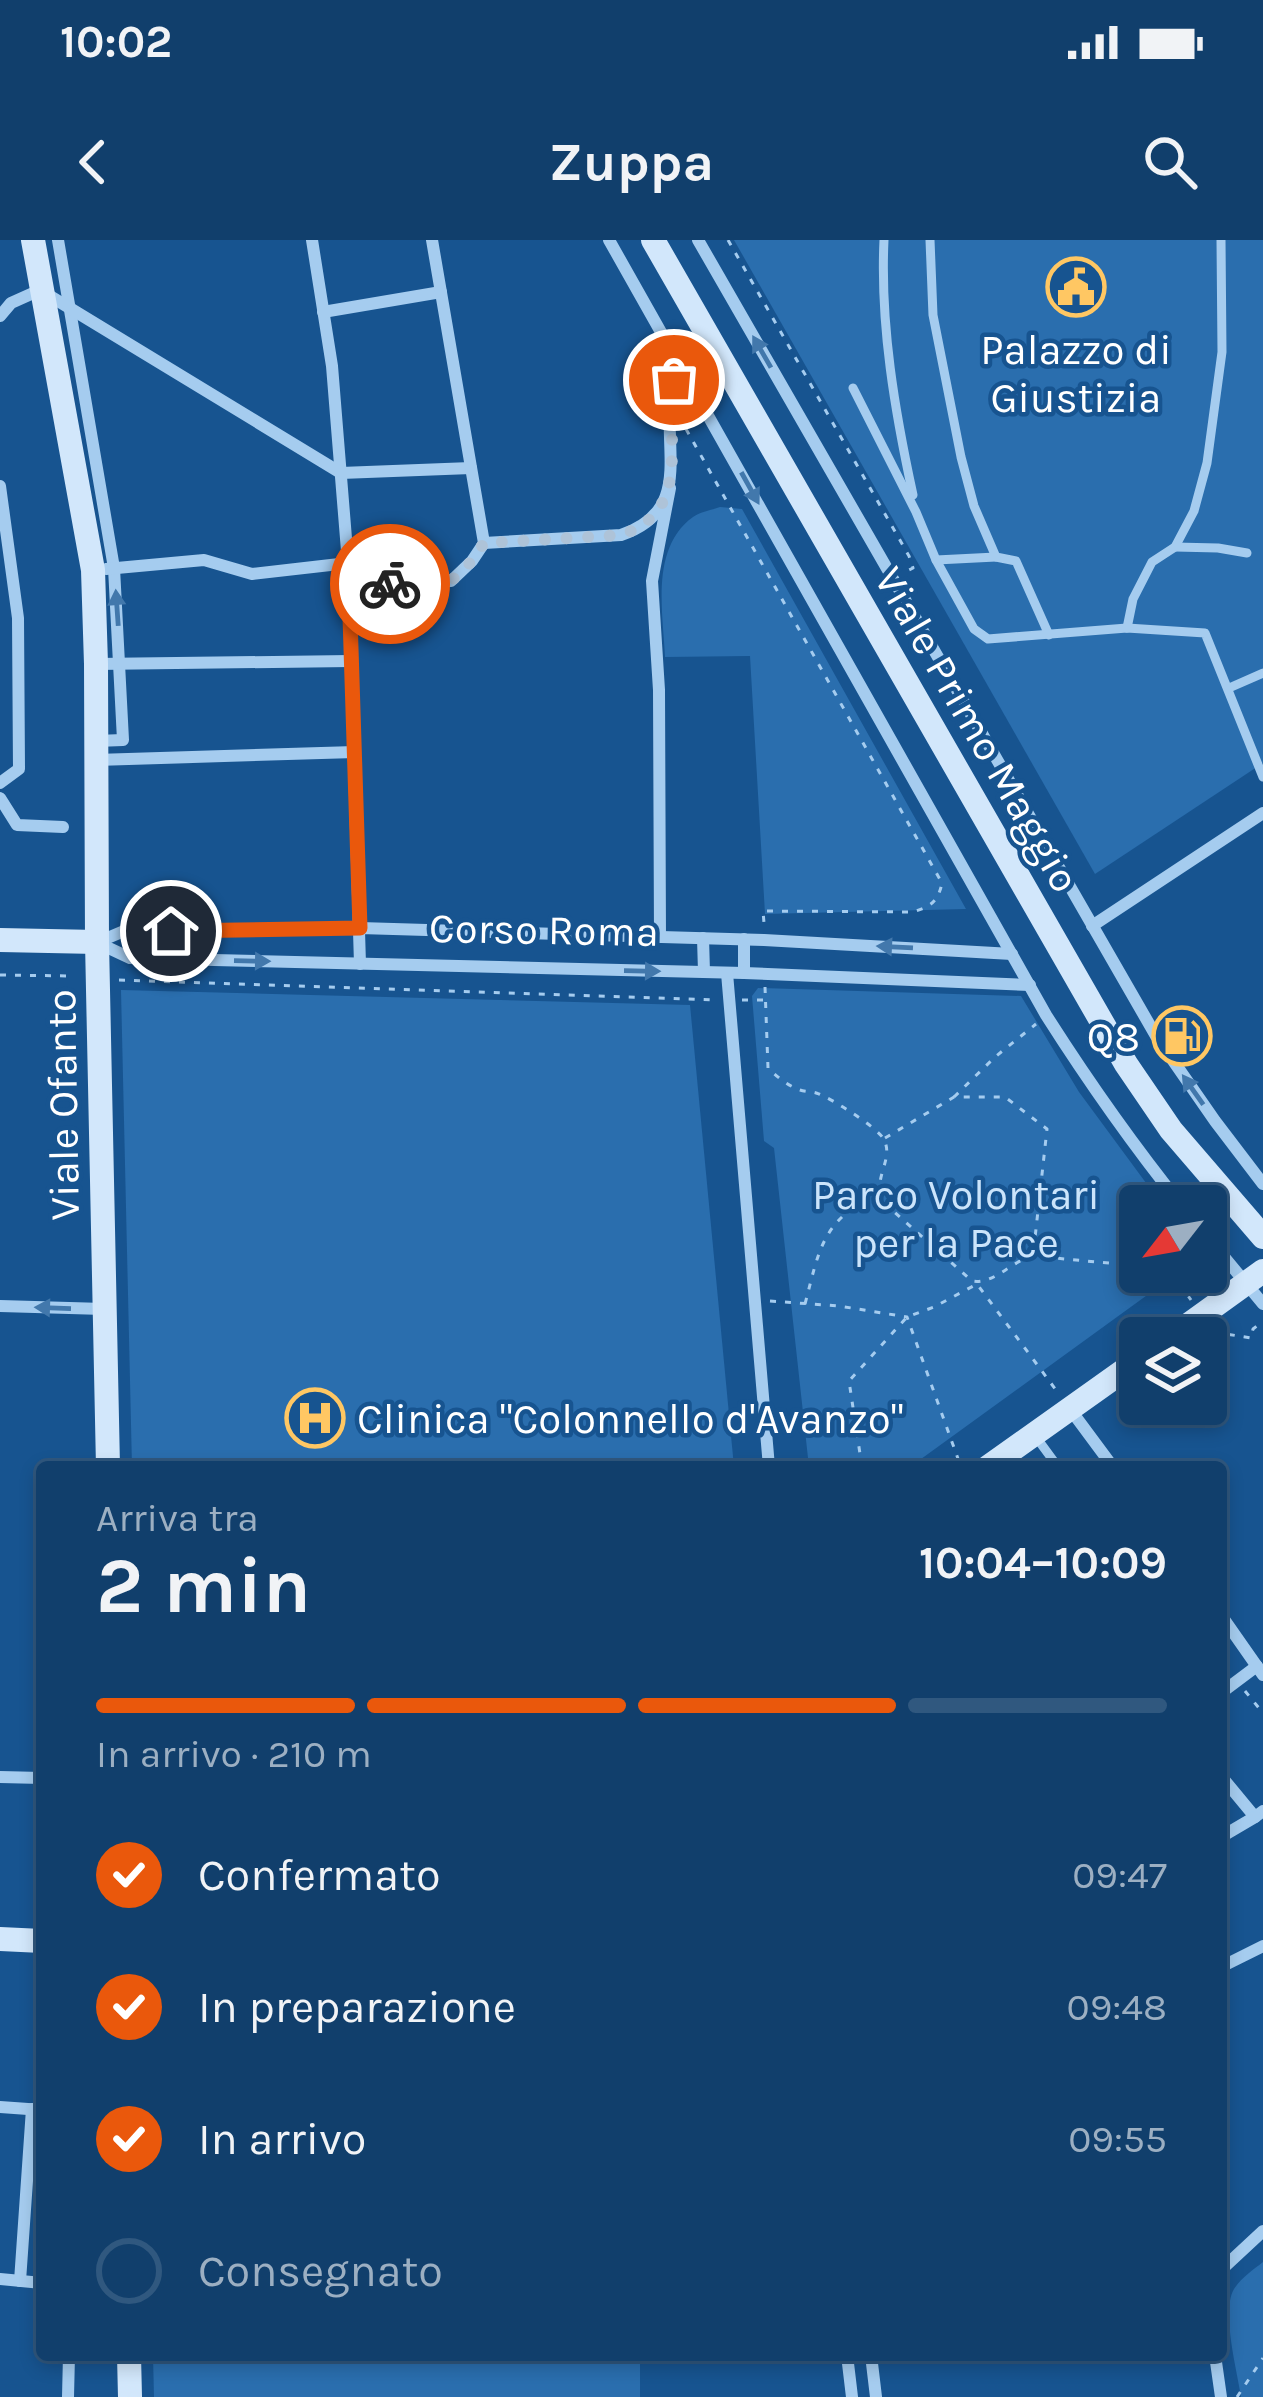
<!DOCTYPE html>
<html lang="it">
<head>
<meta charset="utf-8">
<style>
	body { margin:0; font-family:Karla,sans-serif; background:#1a4672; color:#f1f3f6; height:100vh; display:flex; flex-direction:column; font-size:45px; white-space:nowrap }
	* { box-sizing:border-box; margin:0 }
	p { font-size:39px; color:#9cafc2 }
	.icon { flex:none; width:66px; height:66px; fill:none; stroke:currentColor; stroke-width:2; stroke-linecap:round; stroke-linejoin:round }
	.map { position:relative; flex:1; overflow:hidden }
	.drawer { position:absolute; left:36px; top:1221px; width:1191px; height:900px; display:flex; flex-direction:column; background:#113f6c; border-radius:12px; box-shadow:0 6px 18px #0003,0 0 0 3px #30587f }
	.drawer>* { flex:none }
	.needle { width:78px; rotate:239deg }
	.fabs { position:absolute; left:1119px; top:945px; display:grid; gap:24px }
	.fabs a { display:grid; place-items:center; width:108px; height:108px; border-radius:12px; background:#113f6c; box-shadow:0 6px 18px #0003,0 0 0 3px #30587f; font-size:60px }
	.pin { position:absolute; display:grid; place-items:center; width:102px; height:102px; color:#fff; margin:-51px; border:6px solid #fff; border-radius:50%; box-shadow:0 3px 12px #0007 }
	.courier { position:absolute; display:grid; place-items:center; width:120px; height:120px; margin:-60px; border:9px solid #ea580c; border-radius:50%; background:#fff; color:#222; box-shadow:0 3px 15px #0007 }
	.headline em { font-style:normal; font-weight:700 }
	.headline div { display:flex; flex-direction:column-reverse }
	.headline { display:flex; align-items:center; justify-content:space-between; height:204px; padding:0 60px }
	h1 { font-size:78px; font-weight:700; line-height:90px }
	.bar { display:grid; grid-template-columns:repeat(4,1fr); gap:18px 12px; align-content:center; height:144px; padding:0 60px }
	.bar i { height:15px; border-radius:9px; background:#30587f }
	.bar .on { background:#ea580c }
	.bar p { grid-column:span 4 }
	ol { padding:0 60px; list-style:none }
	li { display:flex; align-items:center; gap:36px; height:132px }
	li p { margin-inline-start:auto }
	li .icon { padding:12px; border-radius:50%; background:#ea580c; color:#fff; stroke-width:4 }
	li:last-child { color:#9cafc2 }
	li i { width:66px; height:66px; border:6px solid #30587f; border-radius:50% }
	.status { display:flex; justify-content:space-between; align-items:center; height:84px; padding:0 60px; background:#113f6c; direction:ltr }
	.status svg { height:33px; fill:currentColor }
	header { display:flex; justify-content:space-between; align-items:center; height:156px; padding:0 60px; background:#113f6c; font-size:54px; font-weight:700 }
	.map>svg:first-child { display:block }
</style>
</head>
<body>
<div class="status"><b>10:02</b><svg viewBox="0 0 49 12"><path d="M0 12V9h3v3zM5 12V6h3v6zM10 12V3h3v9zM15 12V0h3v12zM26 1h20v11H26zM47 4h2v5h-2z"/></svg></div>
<header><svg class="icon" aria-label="back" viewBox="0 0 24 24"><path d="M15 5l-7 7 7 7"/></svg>Zuppa<svg class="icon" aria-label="search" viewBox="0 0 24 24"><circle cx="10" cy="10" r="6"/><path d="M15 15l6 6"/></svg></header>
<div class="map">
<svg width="1263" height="2157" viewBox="0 0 1263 2157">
	<rect width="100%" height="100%" fill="#175490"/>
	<g fill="#2a6eae">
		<polygon points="734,0 1263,0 1263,523 1095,634"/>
		<path d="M720,267L742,269L966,669L765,674L750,416L665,417C663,372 650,308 693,277C700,272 712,270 720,267Z"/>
		<polygon points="758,748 1021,756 1079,852 1163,966 1140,966 1140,1032 1179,1032 910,1227 809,1227 774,908 764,901 752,756"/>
		<polygon points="121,750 690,765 734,1227 132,1227"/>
		<path d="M1263,2022V2157H1241C1237,2130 1221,2071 1234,2049C1241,2038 1253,2030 1263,2022Z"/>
		<polygon points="153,2115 640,2115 640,2157 154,2157"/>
	</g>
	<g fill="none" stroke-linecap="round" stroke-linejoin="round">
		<g stroke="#a5ccef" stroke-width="3" stroke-dasharray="6 9" stroke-linecap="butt">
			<polyline points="728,0 909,316 913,328 907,331"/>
			<path d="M686,189L942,643C938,662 930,667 912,672L763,671L764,683"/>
			<polyline points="0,735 75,736"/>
			<polyline points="119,740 715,760"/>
			<path d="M765,747L768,828C776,836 788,846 800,850C806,852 813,851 819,854C832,859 875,886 883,898C896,919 870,939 884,963L972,1041C994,1045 1011,1021 1033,1016L1140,1026"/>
			<polyline points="742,760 763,760"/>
			<polyline points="954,857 995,817 1036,784"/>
			<polyline points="885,898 954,857 1005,857 1047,889 1033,1016"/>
			<polyline points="1171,1032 1191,1060"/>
			<polyline points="1175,1032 1196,1041 1215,1029"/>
			<polyline points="770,1061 839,1066 907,1077 961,1227"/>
			<path d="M805,1064C819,1011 822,979 877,955"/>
			<polyline points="1214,1092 1251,1098 1253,1089 1263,1081"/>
			<polyline points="862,1227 849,1141 907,1077 934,1067 977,1044 1059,1154"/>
			<polyline points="1245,1451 1263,1473"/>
			<polyline points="1237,2157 1263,2118"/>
		</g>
		<g stroke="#a5ccef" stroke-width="9">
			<path d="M884,0C880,85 895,172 913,255"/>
			<polyline points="930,0 933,75 961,217 974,266 996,317 1016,321 1049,395"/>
			<polyline points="853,148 916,272 936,320 974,389 988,399 1127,388 1205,393 1263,537"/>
			<polyline points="1175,307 1218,308 1247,313"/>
			<polyline points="936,320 996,317"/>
			<polyline points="1127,388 1133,359 1152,322 1175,307 1194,271 1207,223 1222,112 1221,0"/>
			<polyline points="1229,448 1263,433"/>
			<polyline points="1036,1197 1058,1227"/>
		</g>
		<g stroke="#a5ccef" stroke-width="12">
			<polyline points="58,0 114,328 123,500 96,501"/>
			<polyline points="312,0 332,126 348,323 360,724"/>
			<path d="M609,0L1046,775C1088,841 1133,905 1182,966"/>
			<polyline points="698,0 1156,796 1215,881 1263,944"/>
			<polyline points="323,72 441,52"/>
			<polyline points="0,76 11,63 40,50 341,233 471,228"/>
			<polyline points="0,246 18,378 19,529 0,543"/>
			<path d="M484,303L621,295C707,266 647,185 682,127"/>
			<polyline points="106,329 204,320 252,334 348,323"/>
			<polyline points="349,346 451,341 472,321 484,303 432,0"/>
			<polyline points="96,424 351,421"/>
			<polyline points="96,520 355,512"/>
			<polyline points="0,558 17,585 63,587"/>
			<polyline points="1092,686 1263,573"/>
			<polyline points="660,697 659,450 652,341 670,248"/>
			<polyline points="703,698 704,732"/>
			<polyline points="744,699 744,733"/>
			<polyline points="98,702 124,691 360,688 764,700 1012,714"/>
			<polyline points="98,703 130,718 744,733 1030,745"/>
			<polyline points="727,733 769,1227"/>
			<polyline points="1206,995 1263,1064"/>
			<polyline points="0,1066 104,1069"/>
			<polyline points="1070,1169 1113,1227"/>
			<polyline points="1221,1375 1263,1435"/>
			<polyline points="1221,1453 1257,1426"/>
			<polyline points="1221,1536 1255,1577 1263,1571"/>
			<polyline points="0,1537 42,1538"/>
			<polyline points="1221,1597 1255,1577"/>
			<polyline points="1221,1727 1263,1706"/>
			<polyline points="0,1867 42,1870"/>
			<polyline points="1221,2030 1263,1991"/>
			<polyline points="0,2039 42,2043"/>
			<polyline points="20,2041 32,1869"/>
			<polyline points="847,2115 852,2157"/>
			<polyline points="871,2115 876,2157"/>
			<polyline points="1215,2115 1221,2157"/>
			<polyline points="68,2157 69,2115"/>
		</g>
		<g stroke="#d2e7fb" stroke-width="24">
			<polyline points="33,0 93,330 96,424 97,702 108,1227"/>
			<polyline points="653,0 1126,824 1171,890 1263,997"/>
			<polyline points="0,700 97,702"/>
			<polyline points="1170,1098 1263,1031"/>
			<polyline points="988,1227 1140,1119"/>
			<polyline points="0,1699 42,1701"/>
			<polyline points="129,2115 130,2157"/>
		</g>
	</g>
	<defs><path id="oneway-solid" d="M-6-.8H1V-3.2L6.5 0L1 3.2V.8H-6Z" transform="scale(3)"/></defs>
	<g fill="#4278ac">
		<use href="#oneway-solid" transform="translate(762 112) rotate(-120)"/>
		<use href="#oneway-solid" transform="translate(750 248) rotate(61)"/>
		<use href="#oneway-solid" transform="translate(117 368) rotate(-94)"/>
		<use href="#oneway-solid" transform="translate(895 707) rotate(-177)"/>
		<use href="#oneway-solid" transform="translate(252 721) rotate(1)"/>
		<use href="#oneway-solid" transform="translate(642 731) rotate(1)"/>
		<use href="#oneway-solid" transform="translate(1193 850) rotate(-125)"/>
		<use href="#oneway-solid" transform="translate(53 1068) rotate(-178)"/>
	</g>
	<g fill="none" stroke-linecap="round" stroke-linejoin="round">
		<path stroke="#aec3d8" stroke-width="12" stroke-dasharray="0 21.6" d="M390,344L451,341L472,321L484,303L621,295C694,270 664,200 674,140"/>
		<polyline stroke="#ea580c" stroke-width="15" points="171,691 360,688 349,346 390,344"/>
	</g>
	<defs>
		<symbol id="civic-ring" viewBox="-11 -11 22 22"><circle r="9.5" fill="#175490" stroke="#ffc763" stroke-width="1.5"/><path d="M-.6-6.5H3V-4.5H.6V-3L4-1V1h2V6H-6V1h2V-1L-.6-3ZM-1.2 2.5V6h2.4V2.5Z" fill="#ffc763"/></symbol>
		<symbol id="fuel-ring" viewBox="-11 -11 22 22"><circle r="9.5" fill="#175490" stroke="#ffc763" stroke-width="1.5"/><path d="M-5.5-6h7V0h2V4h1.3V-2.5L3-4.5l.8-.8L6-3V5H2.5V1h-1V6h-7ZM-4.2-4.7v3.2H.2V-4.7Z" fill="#ffc763"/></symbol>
		<symbol id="hospital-ring" viewBox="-11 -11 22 22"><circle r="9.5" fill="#175490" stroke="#ffc763" stroke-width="1.5"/><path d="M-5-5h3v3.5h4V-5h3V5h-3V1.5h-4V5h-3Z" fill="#ffc763"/></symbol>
	</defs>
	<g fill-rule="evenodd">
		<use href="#civic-ring" x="1043" y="14" width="66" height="66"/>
		<use href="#fuel-ring" x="1149" y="763" width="66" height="66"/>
		<use href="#hospital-ring" x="282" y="1145" width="66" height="66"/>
	</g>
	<g text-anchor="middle" stroke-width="9" stroke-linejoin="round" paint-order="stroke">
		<g font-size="42" fill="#fff" stroke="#175490">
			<text x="1076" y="124">Palazzo di<tspan x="1076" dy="48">Giustizia</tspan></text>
			<text x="1140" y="811" text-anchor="end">Q8</text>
			<text x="357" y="1193" text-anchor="start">Clinica "Colonnello d'Avanzo"</text>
		</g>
		<g font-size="42" fill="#fff" stroke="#175490">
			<text transform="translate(978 489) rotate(60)" y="15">Viale Primo Maggio</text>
			<text transform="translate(544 689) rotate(1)" y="15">Corso Roma</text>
			<text transform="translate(62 865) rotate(-91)" y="15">Viale Ofanto</text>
		</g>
		<g font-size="42" fill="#cbe4fb" stroke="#175490">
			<text x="956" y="969">Parco Volontari<tspan x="956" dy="48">per la Pace</tspan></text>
		</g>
	</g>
</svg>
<div class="fabs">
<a><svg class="needle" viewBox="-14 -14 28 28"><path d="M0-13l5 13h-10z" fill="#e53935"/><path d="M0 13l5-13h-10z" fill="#9cafc2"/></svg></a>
<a><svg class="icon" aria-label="layers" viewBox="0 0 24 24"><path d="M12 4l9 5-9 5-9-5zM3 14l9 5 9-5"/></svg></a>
</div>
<div class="pin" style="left:674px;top:140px;background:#ea580c"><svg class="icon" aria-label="bag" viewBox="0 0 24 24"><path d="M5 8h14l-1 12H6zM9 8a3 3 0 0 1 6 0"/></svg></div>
<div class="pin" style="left:171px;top:691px;background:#1f2937"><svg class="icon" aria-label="home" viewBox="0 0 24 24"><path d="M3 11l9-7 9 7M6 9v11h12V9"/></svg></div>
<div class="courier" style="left:390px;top:344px"><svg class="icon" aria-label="bike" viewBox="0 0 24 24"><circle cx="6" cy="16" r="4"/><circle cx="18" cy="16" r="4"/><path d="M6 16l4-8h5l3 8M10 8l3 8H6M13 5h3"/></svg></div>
<section class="drawer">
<div class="headline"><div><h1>2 min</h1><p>Arriva tra</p></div><em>10:04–10:09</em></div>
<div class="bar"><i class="on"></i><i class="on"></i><i class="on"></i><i></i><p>In arrivo · 210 m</p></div>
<ol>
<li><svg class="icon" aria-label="check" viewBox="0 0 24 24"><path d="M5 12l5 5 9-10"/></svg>Confermato<p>09:47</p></li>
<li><svg class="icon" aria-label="check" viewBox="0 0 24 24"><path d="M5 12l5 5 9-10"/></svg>In preparazione<p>09:48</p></li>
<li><svg class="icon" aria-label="check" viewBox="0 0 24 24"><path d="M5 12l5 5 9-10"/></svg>In arrivo<p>09:55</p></li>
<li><i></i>Consegnato</li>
</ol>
</section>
</div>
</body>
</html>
